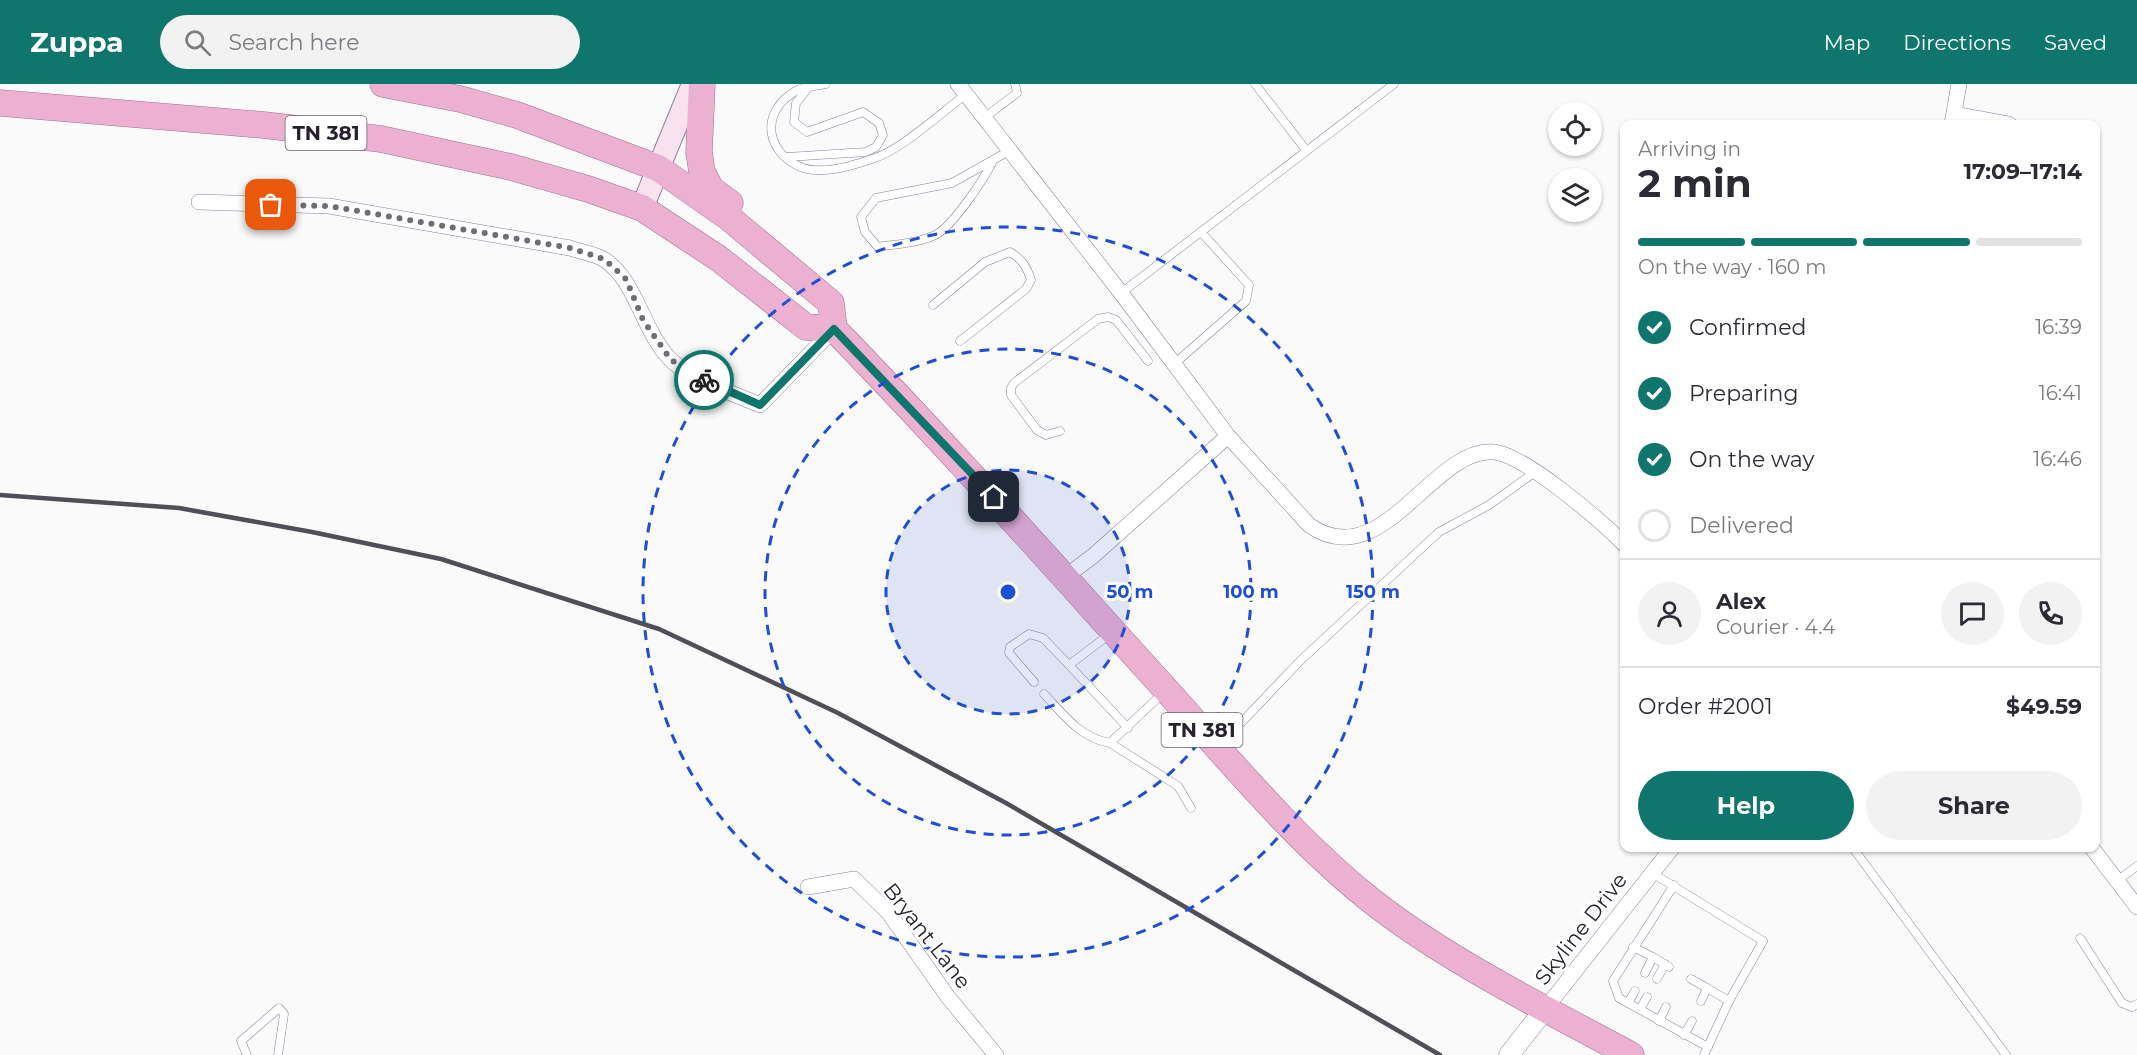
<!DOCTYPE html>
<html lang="en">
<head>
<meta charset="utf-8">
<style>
	body { margin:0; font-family:Montserrat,sans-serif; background:#f2f2f3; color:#2b2b33; height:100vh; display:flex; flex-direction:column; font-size:22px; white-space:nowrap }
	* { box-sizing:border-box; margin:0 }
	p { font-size:20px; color:#7c7c81 }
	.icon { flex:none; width:33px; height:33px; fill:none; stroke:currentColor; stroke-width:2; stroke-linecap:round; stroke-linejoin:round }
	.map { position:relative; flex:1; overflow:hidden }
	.details { position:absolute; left:1620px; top:36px; width:480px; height:732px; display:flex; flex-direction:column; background:#fff; border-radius:12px; box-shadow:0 2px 4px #0004 }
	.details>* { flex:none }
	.buttons { position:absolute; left:1548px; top:18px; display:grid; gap:12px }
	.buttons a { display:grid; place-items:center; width:54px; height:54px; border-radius:50%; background:#fff; box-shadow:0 2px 4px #0004; font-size:30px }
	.pin { position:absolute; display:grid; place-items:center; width:51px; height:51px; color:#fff; margin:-26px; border-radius:12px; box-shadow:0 3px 9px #0006 }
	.courier { position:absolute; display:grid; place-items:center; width:60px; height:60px; margin:-30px; border:4px solid #0f766e; border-radius:50%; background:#fff; color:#222; box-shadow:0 2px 8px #0007 }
	.head em { font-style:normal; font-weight:700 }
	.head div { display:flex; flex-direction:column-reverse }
	.head { display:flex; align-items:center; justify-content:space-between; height:102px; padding:0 18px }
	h1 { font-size:39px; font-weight:700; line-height:45px }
	.bar { display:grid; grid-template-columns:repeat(4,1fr); gap:9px 6px; align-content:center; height:72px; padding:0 18px }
	.bar i { height:8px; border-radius:4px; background:#e1e1e2 }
	.bar .active { background:#0f766e }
	.bar p { grid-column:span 4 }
	.line { display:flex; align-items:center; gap:15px; padding:0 18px; border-top:2px solid #e1e1e2 }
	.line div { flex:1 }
	.round { display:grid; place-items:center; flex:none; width:63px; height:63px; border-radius:32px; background:#f2f2f3 }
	ol { padding:0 18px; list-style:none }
	li { display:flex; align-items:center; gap:18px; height:66px }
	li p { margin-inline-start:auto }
	li .icon { padding:6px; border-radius:50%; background:#0f766e; color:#fff; stroke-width:4 }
	li:last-child { color:#7c7c81 }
	li i { width:33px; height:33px; border:3px solid #e1e1e2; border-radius:50% }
	.primary-button { display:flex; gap:12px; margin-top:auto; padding:12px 18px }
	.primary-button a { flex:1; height:69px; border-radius:36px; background:#0f766e; color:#fff; font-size:24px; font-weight:700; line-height:69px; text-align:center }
	.primary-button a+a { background:#f2f2f3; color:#2b2b33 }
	header { display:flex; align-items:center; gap:36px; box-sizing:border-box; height:84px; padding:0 30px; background:#0f766e; color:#fff }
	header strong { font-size:28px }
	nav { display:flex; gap:33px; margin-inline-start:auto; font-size:21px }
	.search { width:420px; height:54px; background:#f2f2f3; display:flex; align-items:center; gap:15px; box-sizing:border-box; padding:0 21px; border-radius:33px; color:#7c7c81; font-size:22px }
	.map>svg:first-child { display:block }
</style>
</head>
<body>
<header>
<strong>Zuppa</strong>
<div class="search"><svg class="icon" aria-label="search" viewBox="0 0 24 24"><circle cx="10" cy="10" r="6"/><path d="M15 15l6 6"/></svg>Search here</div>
<nav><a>Map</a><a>Directions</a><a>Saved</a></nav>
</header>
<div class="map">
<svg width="2137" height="971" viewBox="0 0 2137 971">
	<rect width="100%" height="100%" fill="#fafafa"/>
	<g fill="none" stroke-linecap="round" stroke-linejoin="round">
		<defs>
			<g id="service">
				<path d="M826,0C815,2 800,3 791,10C759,32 768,71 803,84C825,91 854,81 875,74C902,65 941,29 965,11"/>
				<polyline points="1255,0 1306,66"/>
				<polyline points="984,34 1017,9 1015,0"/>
				<polyline points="787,73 866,68 876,63 883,51 879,39 863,28 807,48 794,38 796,19 809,3"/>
				<path d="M993,76C986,93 953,141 937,150C921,159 896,160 878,163L865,148L861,133L876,114L952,99L1009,67"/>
				<polyline points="1121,209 1394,0"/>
				<path d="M933,221L985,178L1010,168C1022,175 1027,183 1031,196L1026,205L960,257"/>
				<polyline points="1173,281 1246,217 1249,201 1201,148"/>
				<polyline points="1060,347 1046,351 1037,346 1011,311 1011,304 1014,299 1098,235 1108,233 1116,236 1148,277"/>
				<polyline points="1069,581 1128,644"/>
				<polyline points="1034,598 1009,569 1010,563 1029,550 1043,554 1069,581 1110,550"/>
				<path d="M1044,610C1063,630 1080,654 1110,659L1163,609"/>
				<polyline points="1110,659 1178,702 1191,724"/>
				<polyline points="1220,661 1300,577 1439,448 1489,421 1535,388"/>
				<polyline points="1853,764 2006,971"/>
				<polyline points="1652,789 1763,857 1729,917 1704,971"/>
				<polyline points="2117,797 2137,782"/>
				<polyline points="1674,801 1613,897 1619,914 1708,963"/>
				<polyline points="2080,854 2122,919 2132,923 2137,920"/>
				<polyline points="1633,863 1653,873"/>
				<polyline points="1645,889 1653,873 1669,883"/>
				<polyline points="1657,895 1665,880"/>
				<polyline points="1691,895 1707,904 1701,917"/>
				<polyline points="1707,904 1729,917"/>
				<polyline points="1628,919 1635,907"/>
				<polyline points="1640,925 1647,913"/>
				<polyline points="1659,937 1666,923"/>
				<polyline points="1684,951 1692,937"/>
				<polyline points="247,971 241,957 279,924 284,930 278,971"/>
			</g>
			<g id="minor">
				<path d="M958,0L1121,209L1228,352L1309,441C1382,493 1432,363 1494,368C1525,371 1601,437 1624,460"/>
				<polyline points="1955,30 2009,40"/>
				<polyline points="1952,40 1959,0"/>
				<path d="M199,118L329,122L570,164C581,168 596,170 605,176C637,198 642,246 670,275C689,295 735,310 760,321L834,245"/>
				<polyline points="1065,493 1093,472 1228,352"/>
				<polyline points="2092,764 2137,823"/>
				<polyline points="808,803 854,795 888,828 948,913 996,971"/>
				<polyline points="1545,925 1672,764"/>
			</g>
			<polyline id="tertiary" points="1509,971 1545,925"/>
			<polyline id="secondary" points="642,124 693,0"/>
			<g id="trunk">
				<path d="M383,0L460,15L517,31L658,84L728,133L831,219L834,245C946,360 1052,480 1160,599C1227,673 1290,751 1368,814C1444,875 1546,925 1631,971"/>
				<polyline points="702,0 699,68 702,88 711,105 730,119"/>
				<polyline points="0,19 264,41 381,55 511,83 588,105 642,124 718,174 806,243 834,245"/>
			</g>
		</defs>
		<use href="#service" stroke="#897e9b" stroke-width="9"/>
		<use href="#minor" stroke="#897e9b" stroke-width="16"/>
		<use href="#tertiary" stroke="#897e9b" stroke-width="21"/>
		<use href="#secondary" stroke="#897e9b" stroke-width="24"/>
		<use href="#trunk" stroke="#a3718f" stroke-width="27"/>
		<use href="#service" stroke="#fff" stroke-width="8"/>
		<use href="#minor" stroke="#fff" stroke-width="15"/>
		<use href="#tertiary" stroke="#fff" stroke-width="20"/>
		<use href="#secondary" stroke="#f8e2ee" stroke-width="22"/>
		<use href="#trunk" stroke="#ecb0d0" stroke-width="26"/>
		<polyline stroke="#524e57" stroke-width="4.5" points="0,411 179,424 312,448 441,475 659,545 838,629 1006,719 1440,971"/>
	</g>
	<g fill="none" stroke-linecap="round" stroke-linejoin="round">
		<polyline stroke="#706c74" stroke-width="6" stroke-dasharray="0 10.8" points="271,121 329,122 570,164 604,175 626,195 643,236 671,276 704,296"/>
		<polyline stroke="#0f766e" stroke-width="8" points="704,296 760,321 834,245 994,413"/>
	</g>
	<circle cx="1008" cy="508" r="122" fill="#1d4ed8" fill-opacity=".12"/>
	<g fill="none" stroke="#1d4ed8" stroke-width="3" stroke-dasharray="10 8">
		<circle cx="1008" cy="508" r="122"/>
		<circle cx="1008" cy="508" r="243"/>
		<circle cx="1008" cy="508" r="365"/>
	</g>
	<g text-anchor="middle" stroke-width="6" stroke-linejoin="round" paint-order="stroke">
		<g fill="#fff" stroke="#66636b" stroke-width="1.5">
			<rect x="285.5" y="32" width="81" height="34" rx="4.5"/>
			<rect x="1161.5" y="629" width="81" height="34" rx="4.5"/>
		</g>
		<g font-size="20" font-weight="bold" fill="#25202c">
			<text x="326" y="56">TN 381</text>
			<text x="1202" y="653">TN 381</text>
		</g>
		<g font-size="21" fill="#25202c" stroke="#fff">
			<text transform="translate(1581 845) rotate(-52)" y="7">Skyline Drive</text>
			<text transform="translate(927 852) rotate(52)" y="7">Bryant Lane</text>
		</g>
	</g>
	<circle cx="1008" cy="508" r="9" fill="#1d4ed8" stroke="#fff" stroke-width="3"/>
	<g font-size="18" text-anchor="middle" font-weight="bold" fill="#1d4ed8" stroke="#fff" stroke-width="6" stroke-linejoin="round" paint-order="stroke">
		<text x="1130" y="514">50 m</text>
		<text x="1251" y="514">100 m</text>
		<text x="1373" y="514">150 m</text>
	</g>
</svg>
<div class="buttons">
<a><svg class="icon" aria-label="locate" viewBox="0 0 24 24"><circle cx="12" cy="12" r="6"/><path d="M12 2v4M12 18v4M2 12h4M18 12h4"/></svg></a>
<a><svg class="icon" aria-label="layers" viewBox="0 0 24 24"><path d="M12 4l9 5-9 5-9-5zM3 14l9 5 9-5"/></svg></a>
</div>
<div class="pin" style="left:271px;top:121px;background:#ea580c"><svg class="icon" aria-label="bag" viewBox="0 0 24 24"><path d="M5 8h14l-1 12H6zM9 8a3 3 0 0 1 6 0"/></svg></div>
<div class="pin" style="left:994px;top:413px;background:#1f2937"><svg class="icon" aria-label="home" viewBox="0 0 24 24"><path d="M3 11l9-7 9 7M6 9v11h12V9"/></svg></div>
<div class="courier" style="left:704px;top:296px"><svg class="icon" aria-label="bike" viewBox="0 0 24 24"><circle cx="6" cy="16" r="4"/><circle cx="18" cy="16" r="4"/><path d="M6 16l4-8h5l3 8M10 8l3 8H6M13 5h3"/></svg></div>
<section class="details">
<div class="head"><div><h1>2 min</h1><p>Arriving in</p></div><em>17:09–17:14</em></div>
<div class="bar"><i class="active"></i><i class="active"></i><i class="active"></i><i></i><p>On the way · 160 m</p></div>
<ol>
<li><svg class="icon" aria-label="check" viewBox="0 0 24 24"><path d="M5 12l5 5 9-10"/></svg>Confirmed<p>16:39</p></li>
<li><svg class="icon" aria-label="check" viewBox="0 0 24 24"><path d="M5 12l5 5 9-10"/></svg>Preparing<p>16:41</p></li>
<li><svg class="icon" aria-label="check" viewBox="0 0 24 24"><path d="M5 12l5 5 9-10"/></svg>On the way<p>16:46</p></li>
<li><i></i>Delivered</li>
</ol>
<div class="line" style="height:108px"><a class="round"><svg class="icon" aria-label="person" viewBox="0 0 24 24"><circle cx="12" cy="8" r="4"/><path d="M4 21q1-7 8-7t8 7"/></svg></a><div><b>Alex</b><p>Courier · 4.4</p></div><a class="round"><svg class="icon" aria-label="chat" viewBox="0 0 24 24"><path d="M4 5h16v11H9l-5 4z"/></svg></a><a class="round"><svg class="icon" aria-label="phone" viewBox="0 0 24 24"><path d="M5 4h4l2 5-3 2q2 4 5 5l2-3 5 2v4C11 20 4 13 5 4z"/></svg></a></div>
<div class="line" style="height:78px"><div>Order #2001</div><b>$49.59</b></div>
<div class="primary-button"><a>Help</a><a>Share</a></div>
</section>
</div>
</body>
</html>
